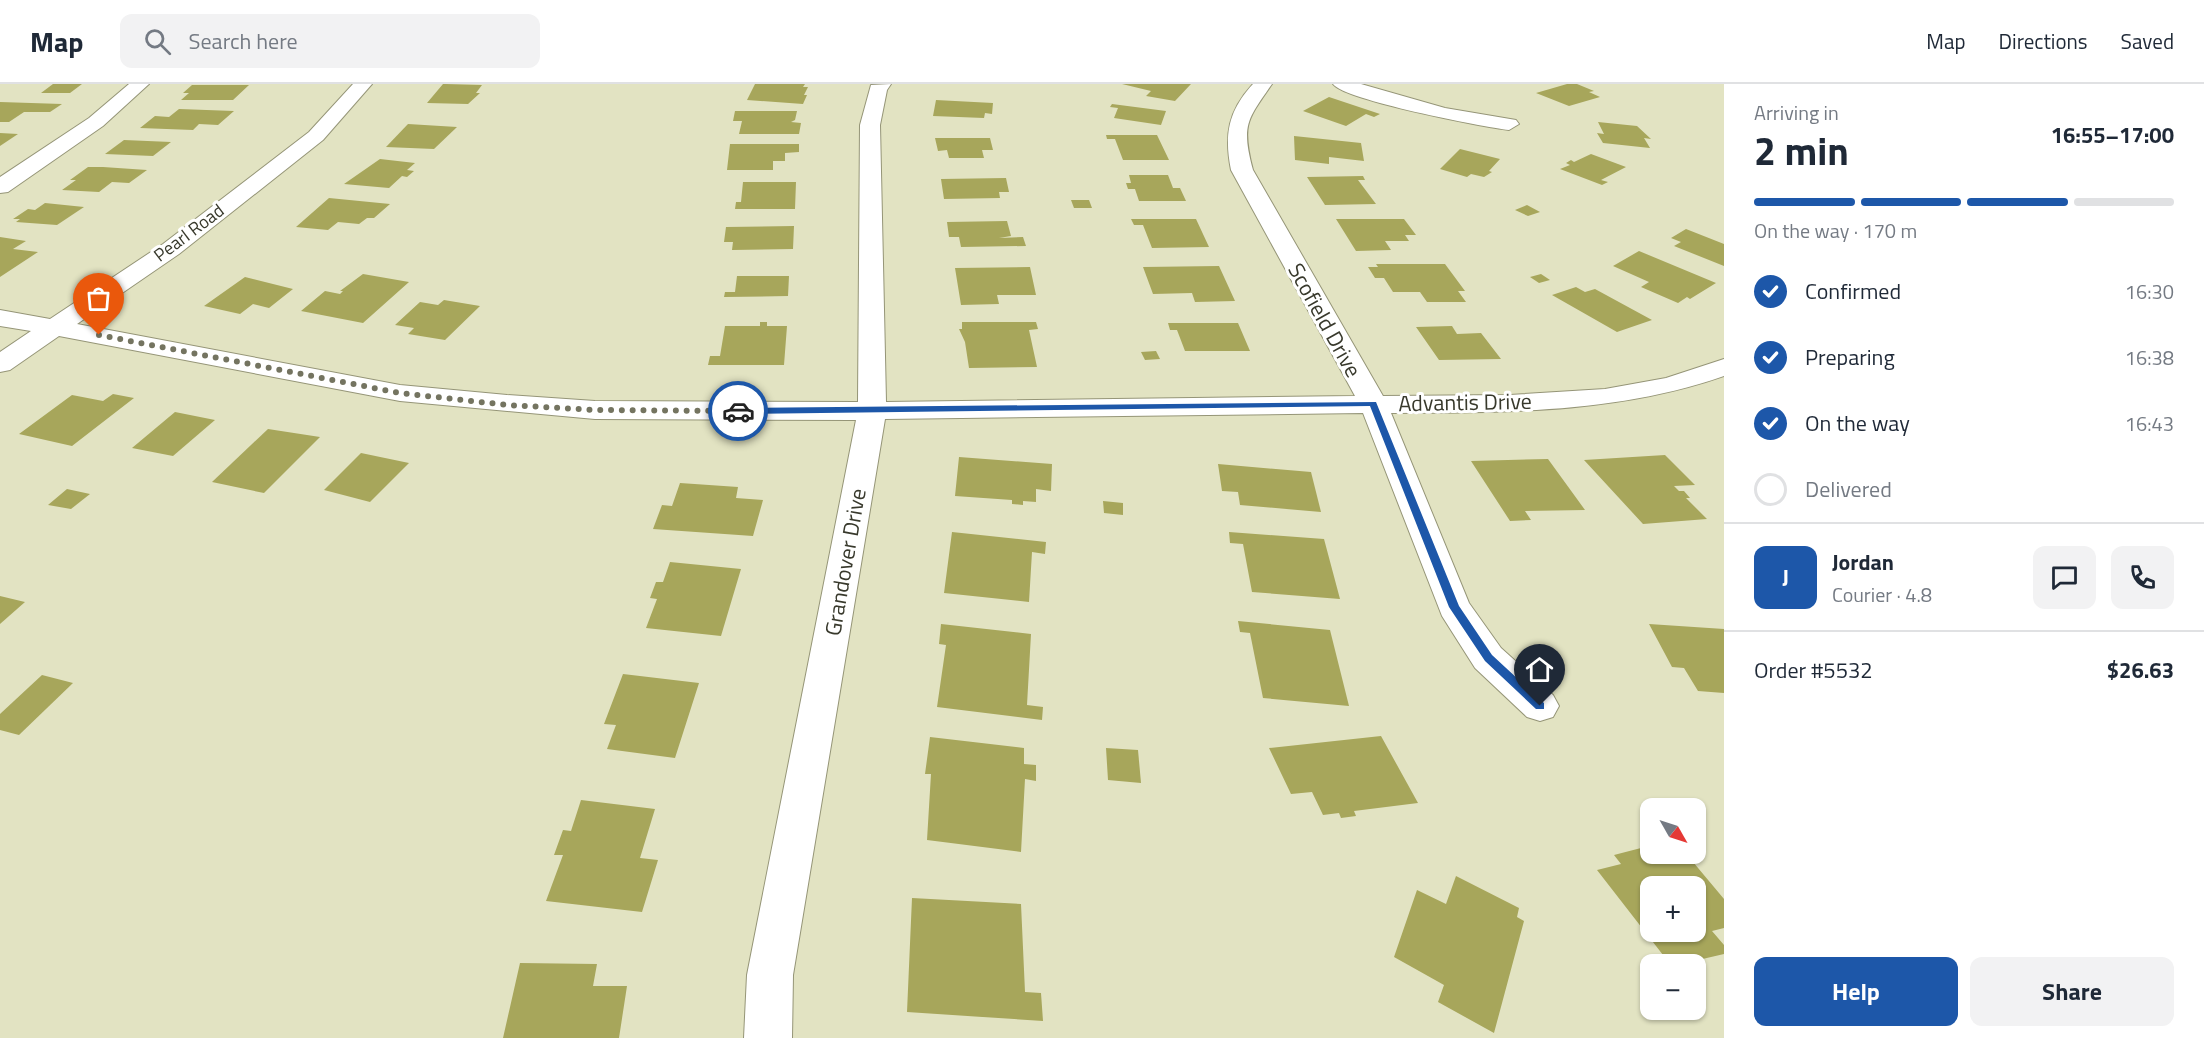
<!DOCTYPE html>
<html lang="en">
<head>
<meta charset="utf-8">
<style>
	body { margin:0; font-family:"Titillium Web",sans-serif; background:#f2f2f3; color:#1f2937; height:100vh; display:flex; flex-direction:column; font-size:22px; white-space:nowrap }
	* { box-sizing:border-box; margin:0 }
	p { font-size:20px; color:#747a83 }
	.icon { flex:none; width:33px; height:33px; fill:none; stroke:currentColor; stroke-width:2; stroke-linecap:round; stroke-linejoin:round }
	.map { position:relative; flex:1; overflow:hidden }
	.drawer { display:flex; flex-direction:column; background:#fff; width:480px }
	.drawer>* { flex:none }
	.needle { width:39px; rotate:129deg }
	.buttons { position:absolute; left:1640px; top:714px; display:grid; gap:12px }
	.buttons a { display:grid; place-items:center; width:66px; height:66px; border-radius:12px; background:#fff; box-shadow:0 2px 4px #0004; font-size:30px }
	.pin { position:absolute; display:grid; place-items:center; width:51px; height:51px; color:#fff; margin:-62px -26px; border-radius:50% 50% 50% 0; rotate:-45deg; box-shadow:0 0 6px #0007 }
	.pin .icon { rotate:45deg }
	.courier { position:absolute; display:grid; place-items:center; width:60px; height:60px; margin:-30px; border:4px solid #1d57a9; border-radius:50%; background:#fff; color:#222; box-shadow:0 2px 8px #0007 }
	.summary em { font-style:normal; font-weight:700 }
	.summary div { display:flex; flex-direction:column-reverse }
	.summary { display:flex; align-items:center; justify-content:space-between; height:102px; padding:0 30px }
	h1 { font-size:39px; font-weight:700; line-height:45px }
	.bar { display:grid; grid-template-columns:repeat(4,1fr); gap:9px 6px; align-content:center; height:72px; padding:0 30px }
	.bar i { height:8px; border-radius:4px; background:#e0e1e3 }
	.bar .active { background:#1d57a9 }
	.bar p { grid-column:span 4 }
	.line { display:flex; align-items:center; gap:15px; padding:0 30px; border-top:2px solid #e0e1e3 }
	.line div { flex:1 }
	.round { display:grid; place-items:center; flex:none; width:63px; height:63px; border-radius:12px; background:#f2f2f3 }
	ol { padding:0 30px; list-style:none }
	li { display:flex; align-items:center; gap:18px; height:66px }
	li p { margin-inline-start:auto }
	li .icon { padding:6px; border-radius:50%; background:#1d57a9; color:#fff; stroke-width:4 }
	li:last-child { color:#747a83 }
	li i { width:33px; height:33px; border:3px solid #e0e1e3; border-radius:50% }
	.cta { display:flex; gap:12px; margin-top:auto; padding:12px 30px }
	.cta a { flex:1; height:69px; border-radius:12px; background:#1d57a9; color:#fff; font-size:24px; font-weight:700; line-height:69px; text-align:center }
	.cta a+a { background:#f2f2f3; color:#1f2937 }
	header { display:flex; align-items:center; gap:36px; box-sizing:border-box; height:84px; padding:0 30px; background:#fff; border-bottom:2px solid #e0e1e3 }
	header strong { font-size:28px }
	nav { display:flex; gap:33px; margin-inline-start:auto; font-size:21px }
	.search { width:420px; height:54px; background:#f2f2f3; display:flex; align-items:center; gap:15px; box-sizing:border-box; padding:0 21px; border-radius:12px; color:#747a83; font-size:22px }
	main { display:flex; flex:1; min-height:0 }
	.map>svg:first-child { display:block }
</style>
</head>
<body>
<header>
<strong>Map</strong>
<div class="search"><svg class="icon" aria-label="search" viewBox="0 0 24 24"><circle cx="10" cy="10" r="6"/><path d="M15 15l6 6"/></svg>Search here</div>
<nav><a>Map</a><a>Directions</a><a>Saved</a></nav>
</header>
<main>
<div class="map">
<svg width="1724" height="954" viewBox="0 0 1724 954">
	<rect width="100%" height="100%" fill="#e2e3c2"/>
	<g fill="#a7a65b" fill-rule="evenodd">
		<polygon points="53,0 82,0 70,9 41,9"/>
		<polygon points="443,0 445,0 482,1 476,9 480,9 468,20 427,19"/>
		<polygon points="755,0 805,0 803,3 808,3 804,11 807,11 803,20 747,16"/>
		<polygon points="1122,0 1191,0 1175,17 1146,12 1151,7"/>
		<polygon points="1567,0 1577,0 1594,7 1589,8 1600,13 1569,22 1536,9"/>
		<polygon points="192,1 249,1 233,16 181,16 189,9 183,9"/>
		<polygon points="1329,13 1380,30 1374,33 1366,30 1346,42 1303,27"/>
		<polygon points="936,16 993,19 992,30 985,29 984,34 933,32"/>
		<polygon points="0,18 62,20 50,28 24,28 9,38 0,38"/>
		<polygon points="1112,20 1166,27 1161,41 1114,34 1118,24 1110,23"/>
		<polygon points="179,25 234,27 218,41 199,40 193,46 140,44 155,32 169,33"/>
		<polygon points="735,27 797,27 795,36 791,38 801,39 799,50 739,50 742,37 733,37"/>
		<polygon points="1598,38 1637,42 1651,55 1644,54 1650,64 1603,59 1597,49 1604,50"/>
		<polygon points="408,40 457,43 434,65 386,63"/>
		<polygon points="0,49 18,50 0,62"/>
		<polygon points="1106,51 1157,51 1169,76 1123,76 1115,55 1107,55"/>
		<polygon points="1294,52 1361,59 1364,77 1329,73 1329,80 1295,76"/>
		<polygon points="935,54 990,54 993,66 982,66 984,74 949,74 947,66 938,67"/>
		<polygon points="124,56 171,58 153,72 105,70"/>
		<polygon points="730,60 799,60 799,68 785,69 785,77 773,77 773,86 727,86"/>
		<polygon points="1460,65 1500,75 1489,87 1492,88 1484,93 1471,90 1467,93 1440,85"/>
		<polygon points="1591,70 1626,83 1601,96 1608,98 1602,101 1560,85 1570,81 1566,79 1571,76 1574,78"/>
		<polygon points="380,75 415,79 407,86 414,87 407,93 402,92 389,104 344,100"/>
		<polygon points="88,83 103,83 147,86 129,99 112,98 99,108 62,106 76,96 70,96"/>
		<polygon points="1129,91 1168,91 1173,104 1180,104 1186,117 1139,117 1135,105 1128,105 1126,99 1131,99"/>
		<polygon points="1363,92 1365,96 1358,96 1376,120 1325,121 1307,93"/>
		<polygon points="1006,94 1009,108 999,108 1000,114 944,115 941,95"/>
		<polygon points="743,98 796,98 795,125 735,125 736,118 741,118"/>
		<polygon points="329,114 390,120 374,134 367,134 359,140 338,138 328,146 296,143"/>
		<polygon points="1071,116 1089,116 1092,124 1074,124"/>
		<polygon points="45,119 84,123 57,141 16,138 20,135 13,135 28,125 35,126"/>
		<polygon points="1527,121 1540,128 1528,132 1515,126"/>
		<polygon points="1131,135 1196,135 1209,163 1152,164 1143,141 1134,141"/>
		<polygon points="1336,135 1404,135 1416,151 1405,151 1409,157 1385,157 1391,166 1356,167"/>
		<polygon points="1007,137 1011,152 999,154 1023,153 1026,162 961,163 959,153 949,153 947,138"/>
		<polygon points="794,142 793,165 732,166 733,158 724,158 726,143"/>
		<polygon points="1686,145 1724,160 1724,182 1674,162 1681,158 1671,154"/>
		<polygon points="0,153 26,157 13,165 38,168 0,193"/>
		<polygon points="1639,167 1716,199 1690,215 1687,213 1678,219 1641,203 1649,198 1613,182"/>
		<polygon points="1376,180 1445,180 1465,207 1458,207 1466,218 1427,218 1420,208 1393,208 1384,194 1375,194 1368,183 1378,183"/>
		<polygon points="1219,182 1235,217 1195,218 1192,209 1153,210 1143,183"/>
		<polygon points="1030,183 1036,211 997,211 999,220 961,221 955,184"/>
		<polygon points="363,190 409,198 363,239 301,227 325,207 340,210 343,207 340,207"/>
		<polygon points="1541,190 1550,196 1539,199 1530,193"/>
		<polygon points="737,192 789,192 788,212 724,213 725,208 735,208"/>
		<polygon points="245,193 293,205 269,224 253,220 240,230 204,222"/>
		<polygon points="1576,203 1585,208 1595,205 1652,236 1617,248 1552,211"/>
		<polygon points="444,216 480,222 445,256 408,250 414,244 395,241 420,218 438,221"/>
		<polygon points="760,238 767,238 767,242 787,242 784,281 708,281 710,272 720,272 725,242 760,242"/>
		<polygon points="962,238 1036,238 1038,245 1029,246 1037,283 969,284 965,258 959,245 962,245"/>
		<polygon points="1168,239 1238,239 1250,267 1185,267 1177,246 1170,246"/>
		<polygon points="1452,242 1457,250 1481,249 1501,275 1439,276 1416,243"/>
		<polygon points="1156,267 1160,275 1145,276 1141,268"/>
		<polygon points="113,310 134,314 72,362 19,350 72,311 103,317"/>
		<polygon points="175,328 215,336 173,372 132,364"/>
		<polygon points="268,345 320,353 264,409 212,398"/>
		<polygon points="361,369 409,379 370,418 324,406"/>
		<polygon points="1665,371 1695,401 1674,402 1679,407 1684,407 1690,414 1686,414 1707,435 1643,440 1584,376"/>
		<polygon points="959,373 1052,380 1051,407 1036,405 1036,418 1023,417 1023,421 1012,420 1012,416 955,412"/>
		<polygon points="1548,375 1585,426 1525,427 1531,436 1510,437 1471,377"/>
		<polygon points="1218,380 1311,388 1321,428 1240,421 1238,408 1222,407"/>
		<polygon points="680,399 738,403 736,414 763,416 753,452 653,445 662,421 672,422"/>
		<polygon points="67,405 90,410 71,425 48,421"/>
		<polygon points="1103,417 1123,419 1123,431 1104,429"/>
		<polygon points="952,448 1046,458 1045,470 1032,468 1029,518 944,509"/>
		<polygon points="1229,448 1324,455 1340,515 1252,508 1243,460 1230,459"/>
		<polygon points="670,478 741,485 721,552 646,544 657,515 650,514 656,498 663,498"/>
		<polygon points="0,512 25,518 0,540"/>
		<polygon points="1238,537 1330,546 1349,622 1263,614 1250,549 1240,548"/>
		<polygon points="941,540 1031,550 1027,621 1043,623 1042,636 937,623 946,561 939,560"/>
		<polygon points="1649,540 1724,545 1724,609 1698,607 1684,584 1672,583"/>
		<polygon points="623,590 699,599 675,674 607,665 616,641 604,640"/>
		<polygon points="42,591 73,599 19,651 0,646 0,630"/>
		<polygon points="1381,652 1418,719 1354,727 1356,732 1341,734 1339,729 1323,731 1312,708 1291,710 1269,664"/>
		<polygon points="930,653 1024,664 1024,680 1036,681 1036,697 1025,695 1021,768 927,756 931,690 925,690"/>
		<polygon points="1106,664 1138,666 1141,699 1108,696"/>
		<polygon points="581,716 655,725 640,774 658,776 642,828 546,817 563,771 554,771 563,746 571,747"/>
		<path d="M1641,764L1654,780L1688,772L1724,815V844L1712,847L1724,861V870L1681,880H1670L1597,786L1621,780L1614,771ZM1650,802H1695V848H1650Z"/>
		<polygon points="1456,792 1519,824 1517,833 1524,837 1494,949 1438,918 1444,901 1394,873 1417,806 1446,820"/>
		<polygon points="912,814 1021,820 1025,908 1041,909 1043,937 907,928"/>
		<polygon points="520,879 597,880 593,902 627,902 619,954 503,954"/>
	</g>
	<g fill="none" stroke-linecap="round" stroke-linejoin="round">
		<defs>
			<g id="street">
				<polygon points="129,0 149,0 103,42 8,108 0,109 0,93 89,34"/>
				<path d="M353,0H372L323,56L179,170L77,240L400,301L507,311L595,317L858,318L860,41L871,1L891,0L887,6L880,41L886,318L1355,312L1231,86C1224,51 1228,27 1253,0H1272C1247,36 1241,41 1253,86L1383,312L1510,311L1605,305L1666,294L1724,275V292C1615,330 1505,328 1391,329L1469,519L1501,564L1553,611L1559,622L1553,633L1540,637L1527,633L1475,584L1442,532L1363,329L885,335L793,891L792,954H744L747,891L856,336L595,335L400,317L59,252L10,286L0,288V268L31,247L0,242V226L50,235L163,160L309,48Z"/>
				<path d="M1333,0H1361L1445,24L1516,36L1519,40L1509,46C1483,43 1344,16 1333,0Z"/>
			</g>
		</defs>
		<use href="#street" stroke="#959577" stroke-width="2"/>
		<use href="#street" fill="#fff" fill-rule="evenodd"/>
	</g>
	<polygon fill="#1d57a9" points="1376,318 1459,522 1492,571 1544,619 1544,625 1536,625 1485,577 1449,523 1370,322 738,330 734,327 738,324"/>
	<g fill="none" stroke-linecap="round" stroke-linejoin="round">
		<polyline stroke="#747460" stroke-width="6" stroke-dasharray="0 10.8" points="99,251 400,309 507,321 595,326 738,327"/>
	</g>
	<g text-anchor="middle" stroke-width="6" stroke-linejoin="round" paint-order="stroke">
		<g font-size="18" fill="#38392c" stroke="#fff">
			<text transform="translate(189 149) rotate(-37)" y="6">Pearl Road</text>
		</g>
		<g font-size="22" fill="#38392c" stroke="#fff">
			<text transform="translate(1325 236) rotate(61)" y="8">Scofield Drive</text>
			<text transform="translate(1465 318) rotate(-1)" y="8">Advantis Drive</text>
			<text transform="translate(845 478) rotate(-80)" y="8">Grandover Drive</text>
		</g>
	</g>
</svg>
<div class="buttons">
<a><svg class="needle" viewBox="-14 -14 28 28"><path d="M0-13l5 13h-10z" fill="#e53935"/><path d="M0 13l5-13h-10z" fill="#747a83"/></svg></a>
<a>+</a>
<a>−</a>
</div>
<div class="pin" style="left:99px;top:251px;background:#ea580c"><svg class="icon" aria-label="bag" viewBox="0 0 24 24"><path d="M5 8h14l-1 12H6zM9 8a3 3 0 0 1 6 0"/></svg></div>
<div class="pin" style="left:1540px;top:622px;background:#1f2937"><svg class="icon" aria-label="home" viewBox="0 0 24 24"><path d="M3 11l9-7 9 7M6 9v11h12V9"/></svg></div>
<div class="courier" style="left:738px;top:327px"><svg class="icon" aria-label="car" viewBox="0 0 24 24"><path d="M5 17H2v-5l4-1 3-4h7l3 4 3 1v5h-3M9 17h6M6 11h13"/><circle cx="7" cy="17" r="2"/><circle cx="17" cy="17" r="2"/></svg></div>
</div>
<section class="drawer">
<div class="summary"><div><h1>2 min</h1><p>Arriving in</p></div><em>16:55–17:00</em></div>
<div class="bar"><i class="active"></i><i class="active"></i><i class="active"></i><i></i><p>On the way · 170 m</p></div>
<ol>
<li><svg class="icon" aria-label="check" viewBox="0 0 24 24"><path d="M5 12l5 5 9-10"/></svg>Confirmed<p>16:30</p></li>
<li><svg class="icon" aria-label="check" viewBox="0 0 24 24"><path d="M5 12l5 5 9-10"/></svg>Preparing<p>16:38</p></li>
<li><svg class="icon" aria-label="check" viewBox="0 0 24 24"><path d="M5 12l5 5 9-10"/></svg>On the way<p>16:43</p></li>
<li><i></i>Delivered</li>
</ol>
<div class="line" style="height:108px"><b class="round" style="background:#1d57a9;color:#fff">J</b><div><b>Jordan</b><p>Courier · 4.8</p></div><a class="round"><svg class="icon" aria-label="chat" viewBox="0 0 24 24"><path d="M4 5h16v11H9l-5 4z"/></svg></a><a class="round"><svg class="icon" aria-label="phone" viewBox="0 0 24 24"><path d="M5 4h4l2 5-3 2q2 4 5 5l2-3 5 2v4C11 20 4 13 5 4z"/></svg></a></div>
<div class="line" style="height:78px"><div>Order #5532</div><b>$26.63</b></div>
<div class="cta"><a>Help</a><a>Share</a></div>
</section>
</main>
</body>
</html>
